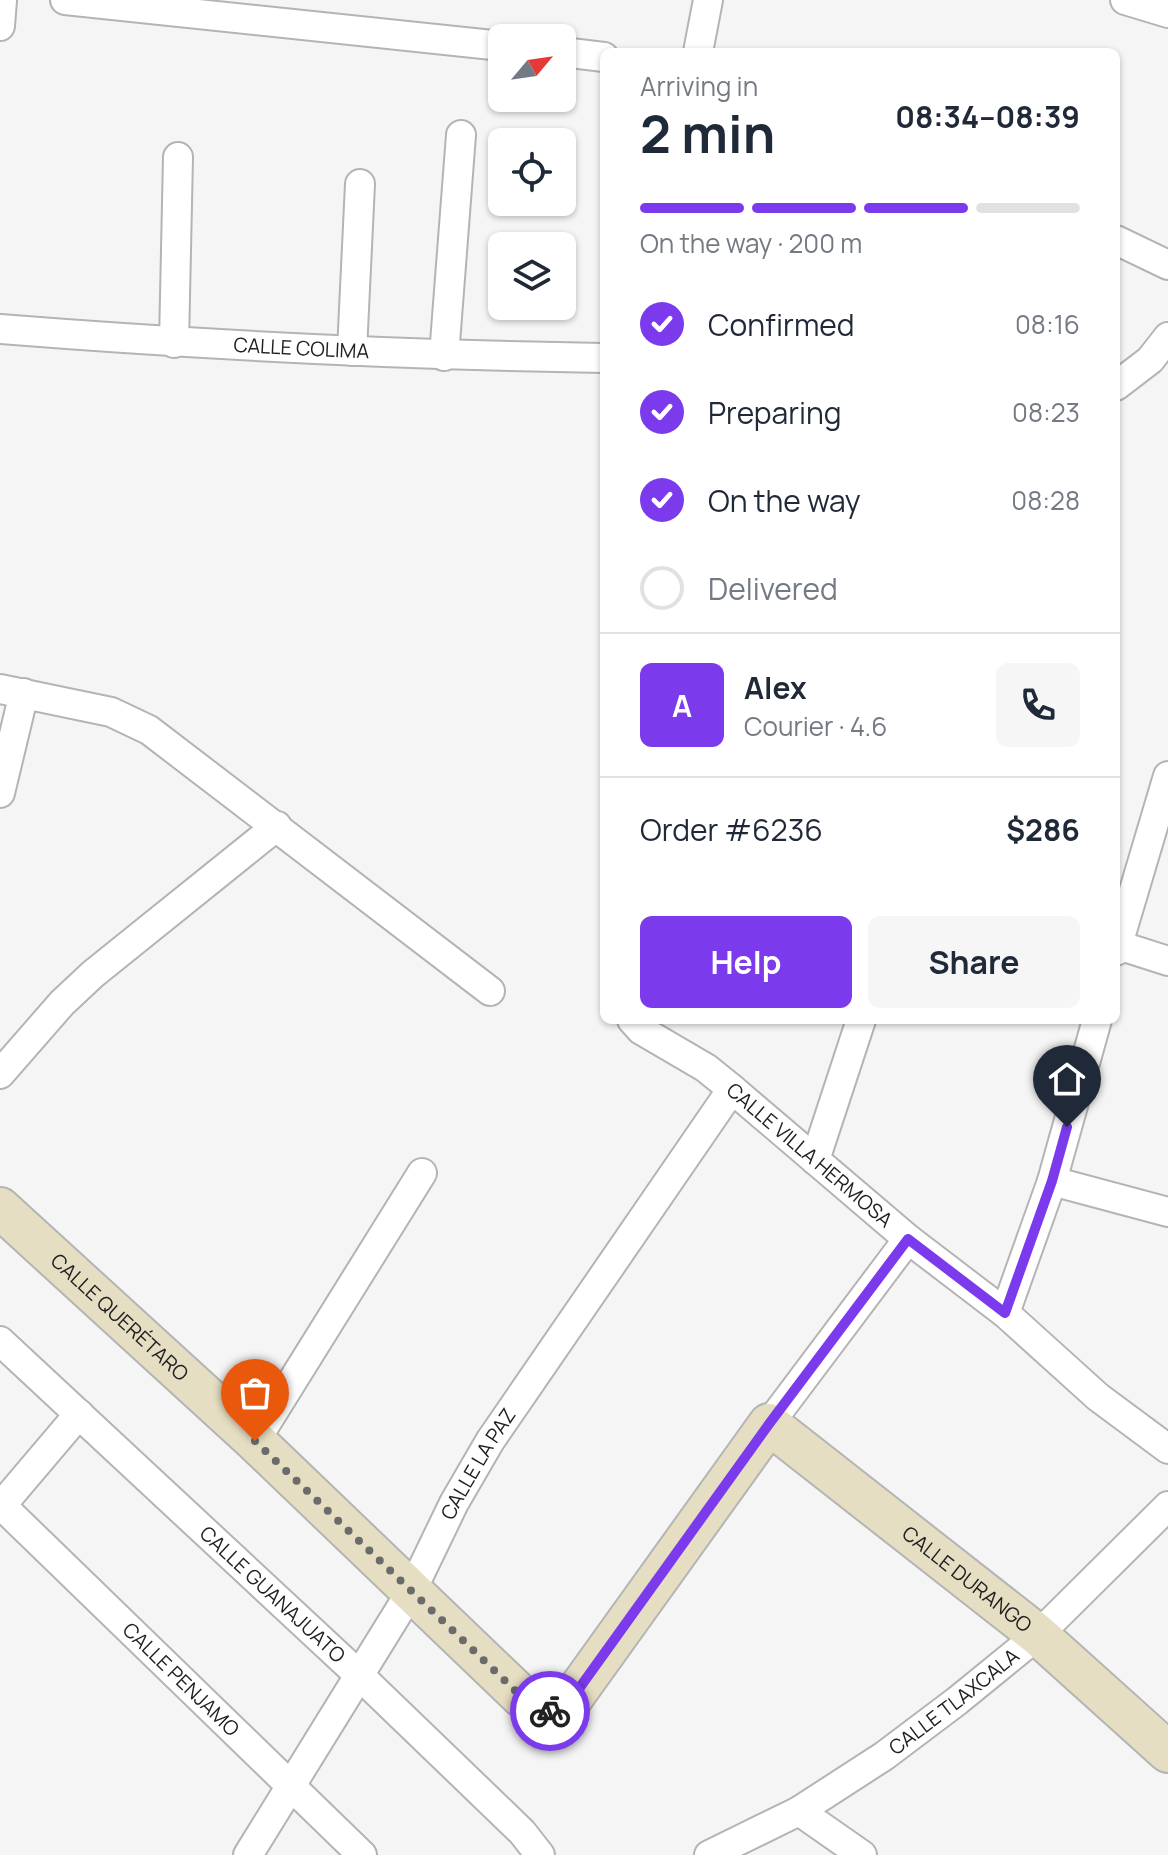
<!DOCTYPE html>
<html lang="en">
<head>
<meta charset="utf-8">
<style>
	body { margin:0; font-family:Manrope,sans-serif; background:#f6f6f7; color:#1f2937; height:100vh; display:flex; flex-direction:column; font-size:30px; white-space:nowrap }
	* { box-sizing:border-box; margin:0 }
	p { font-size:26px; color:#747a83 }
	.icon { flex:none; width:44px; height:44px; fill:none; stroke:currentColor; stroke-width:2; stroke-linecap:round; stroke-linejoin:round }
	.map { position:relative; flex:1; overflow:hidden }
	.drawer { position:absolute; left:600px; top:48px; width:520px; height:976px; display:flex; flex-direction:column; background:#fff; border-radius:12px; box-shadow:0 2px 6px #0004 }
	.drawer>* { flex:none }
	.needle { width:52px; rotate:61deg }
	.fabs { position:absolute; left:488px; top:24px; display:grid; gap:16px }
	.fabs a { display:grid; place-items:center; width:88px; height:88px; border-radius:12px; background:#fff; box-shadow:0 2px 6px #0004; font-size:40px }
	.pin { position:absolute; display:grid; place-items:center; width:68px; height:68px; color:#fff; margin:-82px -34px; border-radius:50% 50% 50% 0; rotate:-45deg; box-shadow:0 0 8px #0007 }
	.pin .icon { rotate:45deg }
	.courier { position:absolute; display:grid; place-items:center; width:80px; height:80px; margin:-40px; border:6px solid #7c3aed; border-radius:50%; background:#fff; color:#222; box-shadow:0 2px 10px #0007 }
	.overview em { font-style:normal; font-weight:700 }
	.overview div { display:flex; flex-direction:column-reverse }
	.overview { display:flex; align-items:center; justify-content:space-between; height:136px; padding:0 40px }
	h1 { font-size:52px; font-weight:700; line-height:60px }
	.bar { display:grid; grid-template-columns:repeat(4,1fr); gap:12px 8px; align-content:center; height:96px; padding:0 40px }
	.bar i { height:10px; border-radius:6px; background:#e0e1e3 }
	.bar .on { background:#7c3aed }
	.bar p { grid-column:span 4 }
	.line { display:flex; align-items:center; gap:20px; padding:0 40px; border-top:2px solid #e0e1e3 }
	.line div { flex:1 }
	.round { display:grid; place-items:center; flex:none; width:84px; height:84px; border-radius:12px; background:#f6f6f7 }
	ol { padding:0 40px; list-style:none }
	li { display:flex; align-items:center; gap:24px; height:88px }
	li p { margin-inline-start:auto }
	li .icon { padding:8px; border-radius:50%; background:#7c3aed; color:#fff; stroke-width:4 }
	li:last-child { color:#747a83 }
	li i { width:44px; height:44px; border:4px solid #e0e1e3; border-radius:50% }
	.action { display:flex; gap:16px; margin-top:auto; padding:16px 40px }
	.action a { flex:1; height:92px; border-radius:12px; background:#7c3aed; color:#fff; font-size:32px; font-weight:700; line-height:92px; text-align:center }
	.action a+a { background:#f6f6f7; color:#1f2937 }
	.map>svg:first-child { display:block }
</style>
</head>
<body>
<div class="map">
<svg width="1168" height="1855" viewBox="0 0 1168 1855">
	<rect width="100%" height="100%" fill="#f5f5f6"/>
	<g fill="none" stroke-linecap="round" stroke-linejoin="round">
		<defs>
			<g id="street">
				<polyline points="65,0 502,46"/>
				<polyline points="1125,0 1168,13"/>
				<polyline points="0,26 2,0"/>
				<polyline points="562,52 604,57"/>
				<polyline points="698,52 708,0"/>
				<polyline points="1116,240 1168,265"/>
				<path id="s1" d="M0,329C201,345 402,355 604,358"/>
				<polyline points="174,343 178,157"/>
				<polyline points="352,351 360,184"/>
				<polyline points="444,356 461,135"/>
				<polyline points="1116,386 1150,360 1168,337"/>
				<polyline points="0,689 111,712 149,730 490,991"/>
				<polyline points="0,793 24,693"/>
				<polyline points="1118,945 1168,961"/>
				<polyline points="1116,951 1168,776"/>
				<path id="s2" d="M632,1020L641,1030L706,1068L732,1089L908,1239L1005,1313L1098,1397L1168,1449"/>
				<polyline points="0,1074 62,1003 93,974 277,826"/>
				<polyline points="815,1160 861,1020"/>
				<polyline points="1052,1181 1168,1212"/>
				<polyline points="1005,1313 1052,1181 1097,1020"/>
				<path id="s3" d="M0,1341L359,1675L522,1832L540,1855"/>
				<polyline points="769,1424 908,1239"/>
				<polyline points="255,1441 422,1173"/>
				<path id="s4" d="M0,1504L362,1855"/>
				<polyline points="1,1506 79,1414"/>
				<polyline points="799,1811 862,1855"/>
				<path id="s5" d="M248,1855L412,1590L454,1503L490,1441L732,1089"/>
				<path id="s6" d="M709,1855L799,1811L884,1756L957,1701L1038,1635L1168,1506"/>
			</g>
			<g id="secondary">
				<path id="s7" d="M0,1208L255,1441L521,1696L548,1712L573,1697L769,1424L1038,1635L1168,1752"/>
			</g>
		</defs>
		<use href="#street" stroke="#b4b4b5" stroke-width="32"/>
		<use href="#secondary" stroke="#b4b4b5" stroke-width="44"/>
		<use href="#street" stroke="#fff" stroke-width="28"/>
		<use href="#secondary" stroke="#e6dec2" stroke-width="40"/>
	</g>
	<g fill="none" stroke-linecap="round" stroke-linejoin="round">
		<polyline stroke="#6b6b6c" stroke-width="8" stroke-dasharray="0 14.4" points="255,1441 521,1696 548,1712 550,1711"/>
		<polyline stroke="#7c3aed" stroke-width="10" points="550,1711 573,1697 769,1424 908,1239 1005,1313 1052,1181 1067,1127"/>
	</g>
	<g text-anchor="middle" stroke-width="6" stroke-linejoin="round" paint-order="stroke">
		<g font-size="20" fill="#212122" stroke="#fff">
			<text dy="7" stroke="none"><textPath href="#s1" startOffset="302">CALLE COLIMA</textPath></text>
			<text dy="7" stroke="none"><textPath href="#s2" startOffset="224">CALLE VILLA HERMOSA</textPath></text>
			<text dy="7" stroke="none"><textPath href="#s7" startOffset="162">CALLE QUERÉTARO</textPath></text>
			<text dy="7" stroke="none"><textPath href="#s5" startOffset="454">CALLE LA PAZ</textPath></text>
			<text dy="7" stroke="none"><textPath href="#s7" startOffset="1362">CALLE DURANGO</textPath></text>
			<text dy="7" stroke="none"><textPath href="#s3" startOffset="372">CALLE GUANAJUATO</textPath></text>
			<text dy="7" stroke="none"><textPath href="#s4" startOffset="252">CALLE PENJAMO</textPath></text>
			<text dy="7" stroke="none"><textPath href="#s6" startOffset="290">CALLE TLAXCALA</textPath></text>
		</g>
	</g>
</svg>
<div class="fabs">
<a><svg class="needle" viewBox="-14 -14 28 28"><path d="M0-13l5 13h-10z" fill="#e53935"/><path d="M0 13l5-13h-10z" fill="#747a83"/></svg></a>
<a><svg class="icon" aria-label="locate" viewBox="0 0 24 24"><circle cx="12" cy="12" r="6"/><path d="M12 2v4M12 18v4M2 12h4M18 12h4"/></svg></a>
<a><svg class="icon" aria-label="layers" viewBox="0 0 24 24"><path d="M12 4l9 5-9 5-9-5zM3 14l9 5 9-5"/></svg></a>
</div>
<div class="pin" style="left:255px;top:1441px;background:#ea580c"><svg class="icon" aria-label="bag" viewBox="0 0 24 24"><path d="M5 8h14l-1 12H6zM9 8a3 3 0 0 1 6 0"/></svg></div>
<div class="pin" style="left:1067px;top:1127px;background:#1f2937"><svg class="icon" aria-label="home" viewBox="0 0 24 24"><path d="M3 11l9-7 9 7M6 9v11h12V9"/></svg></div>
<div class="courier" style="left:550px;top:1711px"><svg class="icon" aria-label="bike" viewBox="0 0 24 24"><circle cx="6" cy="16" r="4"/><circle cx="18" cy="16" r="4"/><path d="M6 16l4-8h5l3 8M10 8l3 8H6M13 5h3"/></svg></div>
<section class="drawer">
<div class="overview"><div><h1>2 min</h1><p>Arriving in</p></div><em>08:34–08:39</em></div>
<div class="bar"><i class="on"></i><i class="on"></i><i class="on"></i><i></i><p>On the way · 200 m</p></div>
<ol>
<li><svg class="icon" aria-label="check" viewBox="0 0 24 24"><path d="M5 12l5 5 9-10"/></svg>Confirmed<p>08:16</p></li>
<li><svg class="icon" aria-label="check" viewBox="0 0 24 24"><path d="M5 12l5 5 9-10"/></svg>Preparing<p>08:23</p></li>
<li><svg class="icon" aria-label="check" viewBox="0 0 24 24"><path d="M5 12l5 5 9-10"/></svg>On the way<p>08:28</p></li>
<li><i></i>Delivered</li>
</ol>
<div class="line" style="height:144px"><b class="round" style="background:#7c3aed;color:#fff">A</b><div><b>Alex</b><p>Courier · 4.6</p></div><a class="round"><svg class="icon" aria-label="phone" viewBox="0 0 24 24"><path d="M5 4h4l2 5-3 2q2 4 5 5l2-3 5 2v4C11 20 4 13 5 4z"/></svg></a></div>
<div class="line" style="height:104px"><div>Order #6236</div><b>$286</b></div>
<div class="action"><a>Help</a><a>Share</a></div>
</section>
</div>
</body>
</html>
